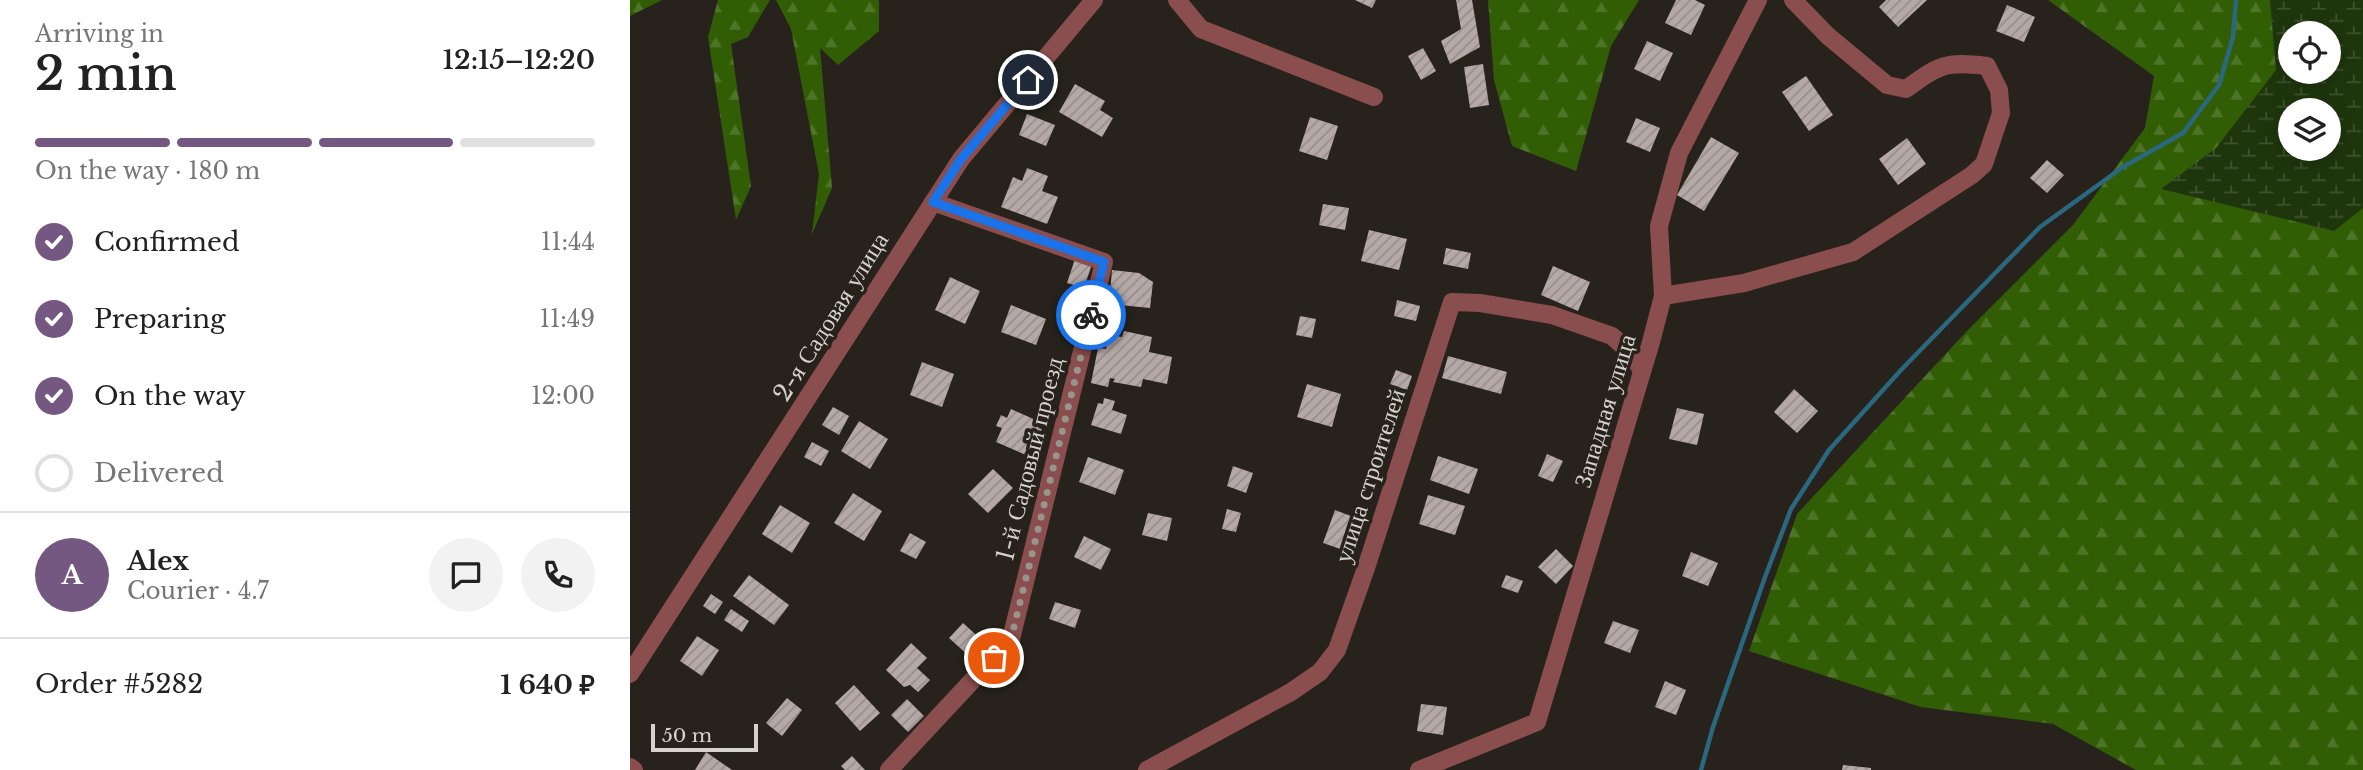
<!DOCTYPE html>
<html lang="en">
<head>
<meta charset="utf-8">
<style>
	body { margin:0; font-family:"Libre Baskerville",serif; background:#f2f2f2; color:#222; height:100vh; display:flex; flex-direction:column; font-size:26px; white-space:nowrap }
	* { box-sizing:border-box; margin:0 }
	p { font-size:23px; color:#767676 }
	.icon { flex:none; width:38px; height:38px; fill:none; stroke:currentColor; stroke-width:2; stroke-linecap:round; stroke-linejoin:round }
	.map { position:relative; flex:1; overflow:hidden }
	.panel { display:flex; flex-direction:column; background:#fff; width:630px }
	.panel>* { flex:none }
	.fabs { position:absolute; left:1648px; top:21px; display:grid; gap:14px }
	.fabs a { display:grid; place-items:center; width:63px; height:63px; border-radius:50%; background:#fff; box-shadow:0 4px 18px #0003; font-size:35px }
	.scale { position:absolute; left:21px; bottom:18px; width:107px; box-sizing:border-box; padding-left:7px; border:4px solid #d5d2cd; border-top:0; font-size:19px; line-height:24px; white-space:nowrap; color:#d5d2cd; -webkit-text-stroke:5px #27231c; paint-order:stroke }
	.pin { position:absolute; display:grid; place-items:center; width:60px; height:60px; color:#fff; margin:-30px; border:4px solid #fff; border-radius:50%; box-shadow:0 2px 7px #0007 }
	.courier { position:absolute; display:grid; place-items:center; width:70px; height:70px; margin:-35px; border:5px solid #1a73e8; border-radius:50%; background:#fff; color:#222; box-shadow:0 2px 9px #0007 }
	.overview em { font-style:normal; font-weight:600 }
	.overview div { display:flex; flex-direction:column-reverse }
	.overview { display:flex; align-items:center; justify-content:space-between; height:119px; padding:0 35px }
	h1 { font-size:46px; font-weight:600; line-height:52px }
	.bar { display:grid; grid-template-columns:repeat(4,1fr); gap:10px 7px; align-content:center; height:84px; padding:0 35px }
	.bar i { height:9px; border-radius:5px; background:#e0e0e0 }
	.bar .active { background:#745882 }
	.bar p { grid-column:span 4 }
	.line { display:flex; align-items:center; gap:18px; padding:0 35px; border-top:2px solid #e0e0e0 }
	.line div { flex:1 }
	.round { display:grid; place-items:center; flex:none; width:74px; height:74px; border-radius:37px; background:#f2f2f2 }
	ol { padding:0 35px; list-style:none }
	li { display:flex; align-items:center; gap:21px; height:77px }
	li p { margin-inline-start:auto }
	li .icon { padding:7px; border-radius:50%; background:#745882; color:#fff; stroke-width:4 }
	li:last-child { color:#767676 }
	li i { width:38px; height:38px; border:4px solid #e0e0e0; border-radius:50% }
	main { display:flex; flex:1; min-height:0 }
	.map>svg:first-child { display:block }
</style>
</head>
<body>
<main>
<section class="panel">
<div class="overview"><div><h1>2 min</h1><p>Arriving in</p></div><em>12:15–12:20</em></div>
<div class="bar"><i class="active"></i><i class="active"></i><i class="active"></i><i></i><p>On the way · 180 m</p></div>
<ol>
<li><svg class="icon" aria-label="check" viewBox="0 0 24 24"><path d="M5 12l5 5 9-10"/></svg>Confirmed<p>11:44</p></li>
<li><svg class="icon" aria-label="check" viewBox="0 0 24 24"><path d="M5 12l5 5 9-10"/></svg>Preparing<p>11:49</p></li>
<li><svg class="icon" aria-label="check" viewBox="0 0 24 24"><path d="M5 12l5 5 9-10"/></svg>On the way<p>12:00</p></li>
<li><i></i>Delivered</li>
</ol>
<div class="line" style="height:126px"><b class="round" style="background:#745882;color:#fff">A</b><div><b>Alex</b><p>Courier · 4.7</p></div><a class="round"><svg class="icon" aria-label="chat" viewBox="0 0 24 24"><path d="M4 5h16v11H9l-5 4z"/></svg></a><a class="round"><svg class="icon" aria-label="phone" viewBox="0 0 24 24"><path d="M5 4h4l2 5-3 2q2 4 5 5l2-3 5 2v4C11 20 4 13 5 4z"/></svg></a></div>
<div class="line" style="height:91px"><div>Order #5282</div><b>1 640 ₽</b></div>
</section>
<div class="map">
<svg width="1733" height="770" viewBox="0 0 1733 770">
	<defs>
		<pattern id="forest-firs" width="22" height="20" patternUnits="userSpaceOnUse" patternTransform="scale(1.75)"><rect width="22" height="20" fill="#315e04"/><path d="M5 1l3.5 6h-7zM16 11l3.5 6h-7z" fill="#4e7427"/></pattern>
		<pattern id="wetland-marsh" width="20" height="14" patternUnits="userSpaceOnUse" patternTransform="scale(1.75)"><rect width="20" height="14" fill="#1f360d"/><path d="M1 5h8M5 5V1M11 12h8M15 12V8" fill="none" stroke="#3f522f"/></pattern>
		<pattern id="building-hatch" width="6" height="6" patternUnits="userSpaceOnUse" patternTransform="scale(1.75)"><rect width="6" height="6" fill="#b4a9a6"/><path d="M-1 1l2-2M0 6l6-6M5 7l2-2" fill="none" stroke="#978e8c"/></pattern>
	</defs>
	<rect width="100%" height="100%" fill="#27231c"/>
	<g fill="url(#forest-firs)" fill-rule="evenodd">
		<polygon points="0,0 32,0 0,16"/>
		<polygon points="88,0 140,0 118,37 101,44 121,186 106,220 78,37"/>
		<polygon points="146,0 249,0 249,31 208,65 190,48 202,188 182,234 189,174 161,29"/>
		<polygon points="858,0 1009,0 981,46 946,171 882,146 864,80"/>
		<path d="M1418,0H1733V770H1506L1423,724L1291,707L1119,651L1167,514L1336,332L1443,225L1515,128L1524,76ZM1661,33H1699V72H1661ZM1661,110H1699V149H1661Z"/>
	</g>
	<path fill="url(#wetland-marsh)" fill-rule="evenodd" d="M1640,0H1733V208L1704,231L1531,189L1586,148L1646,70ZM1661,33H1699V72H1661ZM1661,110H1699V149H1661Z"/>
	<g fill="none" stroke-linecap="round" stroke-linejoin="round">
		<polyline stroke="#2a6880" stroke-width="4.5" points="1071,770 1083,727 1135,577 1161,509 1199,450 1271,370 1410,227 1493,167 1553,133 1589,85 1603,37 1606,0"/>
	</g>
	<g fill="url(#building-hatch)">
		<polygon points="725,0 746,0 742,8"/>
		<polygon points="826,0 842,0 850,47 820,64 811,41 831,29"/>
		<polygon points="1046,0 1065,0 1075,5 1061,35 1035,23"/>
		<polygon points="1256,0 1297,0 1268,27 1249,7"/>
		<polygon points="1377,5 1405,17 1394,42 1366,31"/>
		<polygon points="1017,41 1043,53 1030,81 1004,69"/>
		<polygon points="793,48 806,71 791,80 778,56"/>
		<polygon points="853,64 859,105 840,108 834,67"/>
		<polygon points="1176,76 1203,115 1179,131 1152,92"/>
		<polygon points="445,84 475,101 470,110 483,118 472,137 429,112"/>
		<polygon points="397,114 425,125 416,146 389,135"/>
		<polygon points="680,117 708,126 697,160 669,151"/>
		<polygon points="1006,118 1030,128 1020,152 996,142"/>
		<polygon points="1081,137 1109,153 1074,211 1047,195"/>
		<polygon points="1277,138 1296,164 1268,185 1249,159"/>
		<polygon points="1417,160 1434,175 1417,193 1400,178"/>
		<polygon points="397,168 418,176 412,191 428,197 417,224 371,207 383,177 392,181"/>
		<polygon points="693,204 719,208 715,230 689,225"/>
		<polygon points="739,230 777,239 769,270 731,261"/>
		<polygon points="816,248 841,253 838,269 813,264"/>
		<polygon points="445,259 462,264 454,288 437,283"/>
		<polygon points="923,266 960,282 948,311 911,295"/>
		<polygon points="482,270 509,273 523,282 520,308 479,304"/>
		<polygon points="320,277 350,291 335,324 305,310"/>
		<polygon points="767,300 790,306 786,321 764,316"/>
		<polygon points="381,305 416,319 406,345 371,332"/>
		<polygon points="670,316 686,319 682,338 666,335"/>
		<polygon points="494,331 522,337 519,352 542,357 537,384 513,379 511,387 483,382 485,379 480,378 478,387 461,383 468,348 476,349 479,335 492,337"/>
		<polygon points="818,356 877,372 871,394 812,378"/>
		<polygon points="292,362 324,374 312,407 280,395"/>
		<polygon points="766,370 782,376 777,390 760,384"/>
		<polygon points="677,384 711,394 702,427 667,417"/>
		<polygon points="1164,389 1188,411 1167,433 1144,412"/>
		<polygon points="474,398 485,401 482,410 497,415 491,434 461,425 468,403 473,404"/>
		<polygon points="203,407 219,416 209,435 192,425"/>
		<polygon points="1047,408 1074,414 1067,445 1039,439"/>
		<polygon points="381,409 410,422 408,428 412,429 408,438 404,437 396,455 366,442 372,428 366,426 371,415 377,418"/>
		<polygon points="229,421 258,439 240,469 211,451"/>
		<polygon points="182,442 199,451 191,466 174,457"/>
		<polygon points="917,454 933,461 923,482 908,476"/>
		<polygon points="808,456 848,469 839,494 800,480"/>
		<polygon points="458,457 494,470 485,495 449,482"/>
		<polygon points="603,466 623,473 616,493 597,486"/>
		<polygon points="363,469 383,488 358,513 338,494"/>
		<polygon points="223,493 252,511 234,541 204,523"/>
		<polygon points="798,495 835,506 825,535 789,524"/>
		<polygon points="150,505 180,523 162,553 132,534"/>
		<polygon points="597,509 611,513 606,532 592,529"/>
		<polygon points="705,510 734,521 722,553 693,543"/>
		<polygon points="518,513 542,518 537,541 512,535"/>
		<polygon points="280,533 296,542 286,559 270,551"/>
		<polygon points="454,536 481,549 471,570 444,557"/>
		<polygon points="926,549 943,566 926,584 908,567"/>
		<polygon points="1061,552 1088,563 1078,586 1052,576"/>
		<polygon points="119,575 159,605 144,625 103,596"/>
		<polygon points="876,575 893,581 888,593 871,587"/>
		<polygon points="81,594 93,602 85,614 73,606"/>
		<polygon points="425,602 451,610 445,628 419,619"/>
		<polygon points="101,609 119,621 112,632 94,620"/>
		<polygon points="983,621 1009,630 1000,653 974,643"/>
		<polygon points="333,623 354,642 340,657 319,638"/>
		<polygon points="67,636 89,650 72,676 50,661"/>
		<polygon points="281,643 297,658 287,668 300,680 288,692 280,685 274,687 256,670"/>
		<polygon points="1035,681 1056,690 1046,715 1025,707"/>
		<polygon points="224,685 250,713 230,731 205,703"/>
		<polygon points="157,698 172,710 152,736 136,723"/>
		<polygon points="277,699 294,716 278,732 261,715"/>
		<polygon points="791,704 817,707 813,735 787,731"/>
		<polygon points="76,752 102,770 65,770"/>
		<polygon points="222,756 235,770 215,770 211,766"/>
		<polygon points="1213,765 1241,768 1241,770 1212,770"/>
	</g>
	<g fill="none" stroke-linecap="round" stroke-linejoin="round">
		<g stroke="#8b4e4e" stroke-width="18">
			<polyline points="547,0 571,29 744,97"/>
			<path d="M1033,296L1114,283L1223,252L1342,175L1354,164L1371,113L1369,90L1357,66C1315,61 1309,65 1276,89L1257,85L1198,36L1163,0"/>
			<polyline points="0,674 331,159 464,0"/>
			<polyline points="0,767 4,770"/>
			<polyline points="259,770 381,639 474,262 303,202"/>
			<polyline points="517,770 661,692 690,672 707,650 736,568 822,302 850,303 922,315 982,336 1002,354 1012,371"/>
			<polyline points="789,770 907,722 1021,342 1033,296 1029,226 1049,153 1128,0"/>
		</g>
	</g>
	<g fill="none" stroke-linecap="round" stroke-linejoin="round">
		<polyline stroke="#98958f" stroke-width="7" stroke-dasharray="0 12.6" points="364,658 381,639 461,315"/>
		<polyline stroke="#1a73e8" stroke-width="9" points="398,80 331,159 303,202 474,262 461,315"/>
	</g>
	<g text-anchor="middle" stroke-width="7" stroke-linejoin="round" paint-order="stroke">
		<g font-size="24" fill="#d5d2cd" stroke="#27231c">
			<text transform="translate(201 317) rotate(-58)" y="8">2-я Садовая улица</text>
			<text transform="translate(975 411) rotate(-73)" y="8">Западная улица</text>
			<text transform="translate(400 459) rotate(-76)" y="8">1-й Садовый проезд</text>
			<text transform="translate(740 476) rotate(-72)" y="8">улица строителей</text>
		</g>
	</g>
</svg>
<div class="fabs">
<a><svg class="icon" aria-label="locate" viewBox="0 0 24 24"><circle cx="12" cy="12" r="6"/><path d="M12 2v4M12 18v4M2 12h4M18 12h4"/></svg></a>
<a><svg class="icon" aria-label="layers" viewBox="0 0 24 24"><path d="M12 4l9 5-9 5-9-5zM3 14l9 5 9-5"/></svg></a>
</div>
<div class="scale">50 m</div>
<div class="pin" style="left:364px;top:658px;background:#ea580c"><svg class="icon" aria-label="bag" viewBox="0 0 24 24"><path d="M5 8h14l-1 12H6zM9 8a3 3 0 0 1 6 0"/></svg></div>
<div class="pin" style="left:398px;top:80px;background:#1f2937"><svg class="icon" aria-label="home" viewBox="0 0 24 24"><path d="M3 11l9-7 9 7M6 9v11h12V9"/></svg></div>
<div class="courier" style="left:461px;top:315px"><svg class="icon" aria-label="bike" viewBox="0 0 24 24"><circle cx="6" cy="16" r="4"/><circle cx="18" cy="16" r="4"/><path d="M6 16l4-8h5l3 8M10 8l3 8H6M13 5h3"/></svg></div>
</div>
</main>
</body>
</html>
